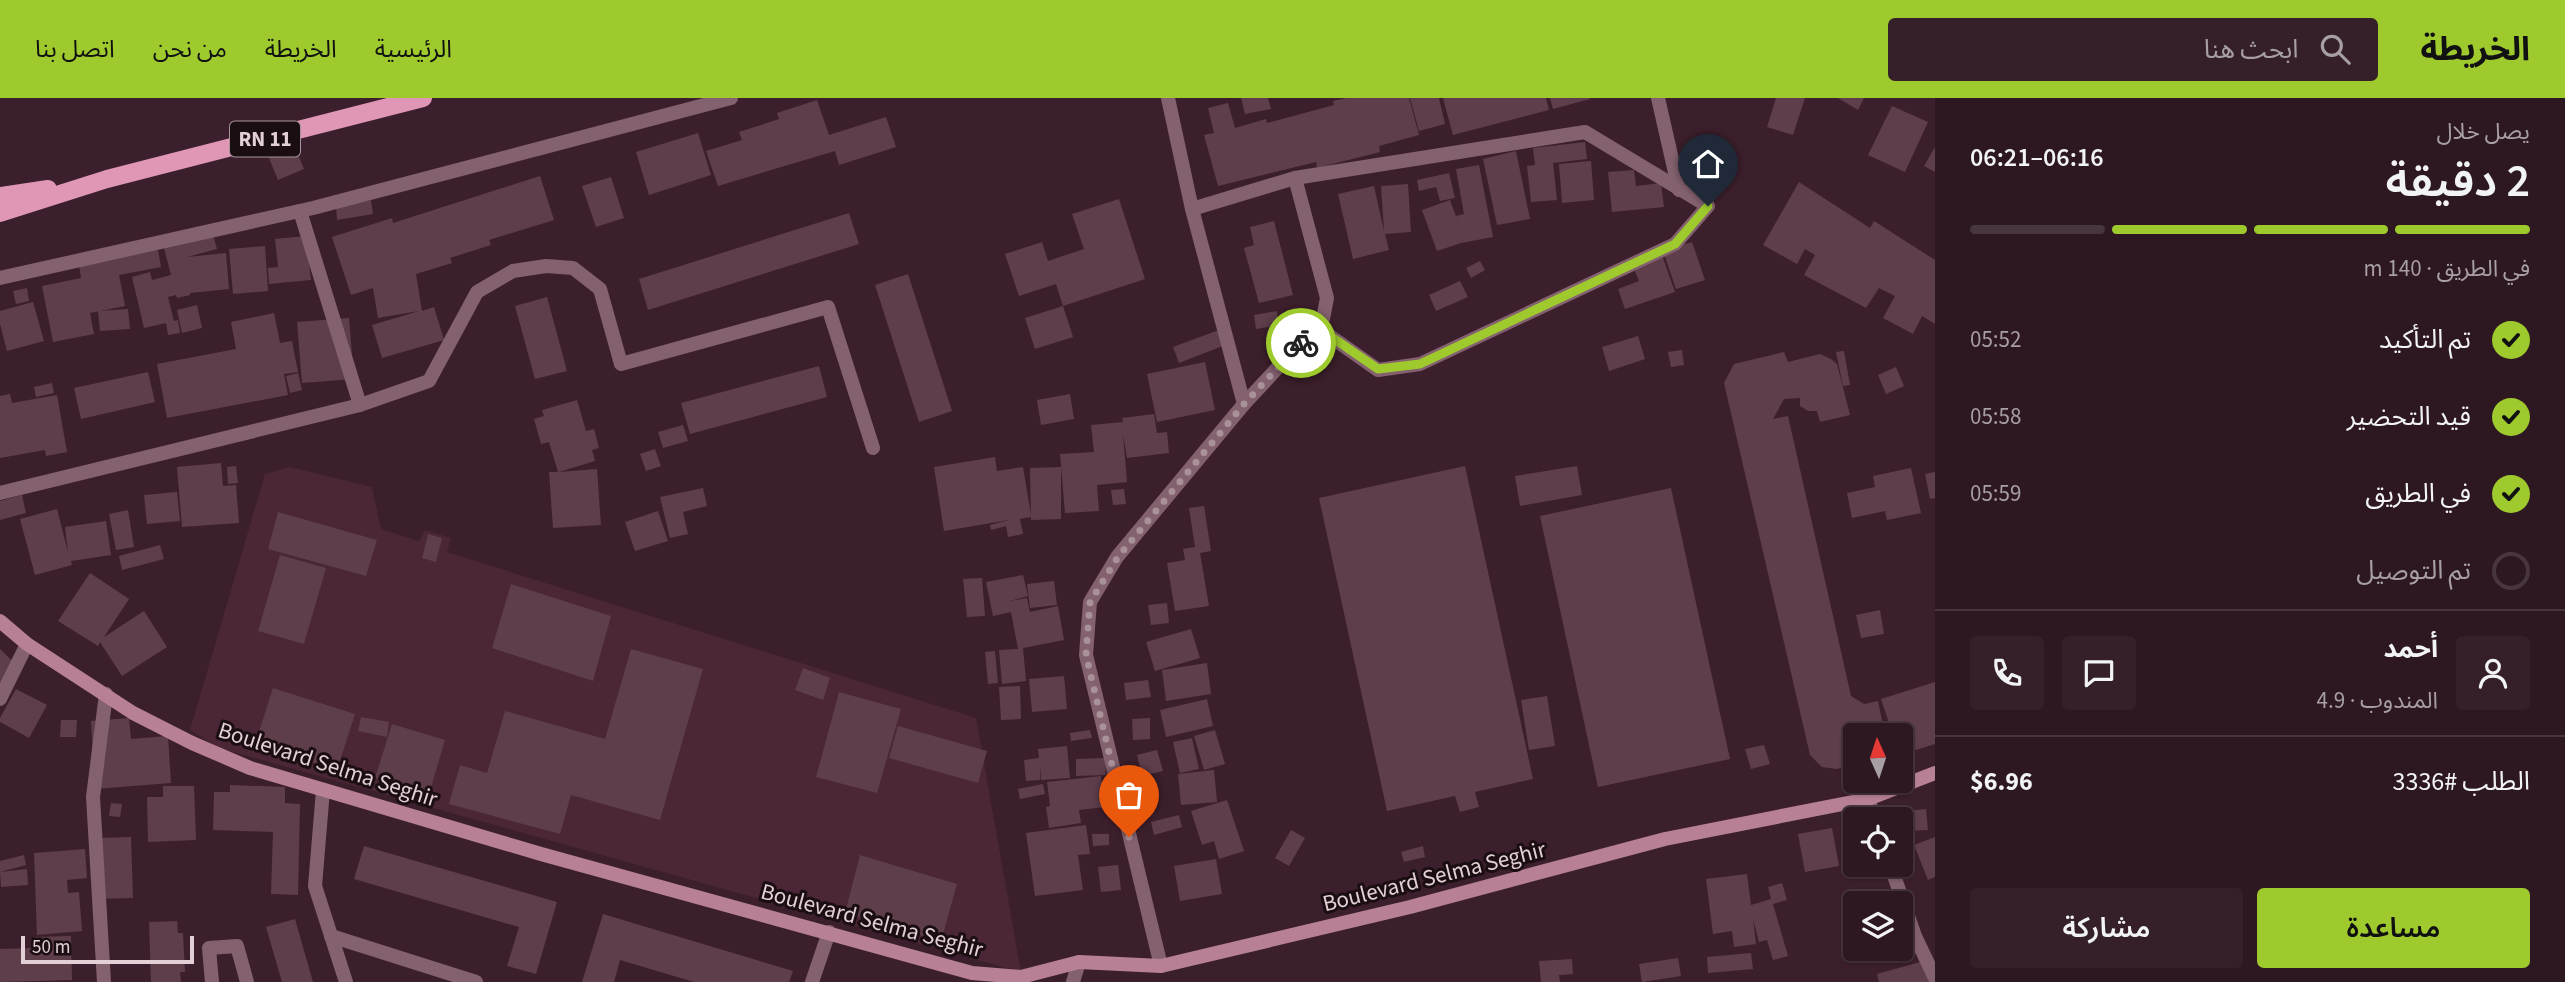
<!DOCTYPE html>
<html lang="ar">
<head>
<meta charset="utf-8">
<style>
	body { margin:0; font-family:"Source Sans 3","Noto Sans Arabic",sans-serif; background:#35202a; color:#f1f3f6; direction:rtl; height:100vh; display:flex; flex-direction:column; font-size:26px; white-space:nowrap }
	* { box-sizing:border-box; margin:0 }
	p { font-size:23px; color:#a79fa5 }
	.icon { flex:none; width:38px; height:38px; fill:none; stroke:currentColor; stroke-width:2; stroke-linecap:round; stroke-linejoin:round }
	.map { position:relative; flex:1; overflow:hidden; direction:ltr }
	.drawer { display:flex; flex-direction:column; background:#2d1721; width:630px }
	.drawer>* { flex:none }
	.needle { width:46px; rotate:357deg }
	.buttons { position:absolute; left:1843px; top:625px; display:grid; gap:14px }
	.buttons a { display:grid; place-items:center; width:70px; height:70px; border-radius:7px; background:#2d1721; box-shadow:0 2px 5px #0004,0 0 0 2px #48363f; font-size:35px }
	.scale { position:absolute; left:21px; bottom:18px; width:173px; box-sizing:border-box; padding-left:7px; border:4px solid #e3cfd6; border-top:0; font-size:19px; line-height:24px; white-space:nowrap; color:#e3cfd6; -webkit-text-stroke:5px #1b0e13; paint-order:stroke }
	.pin { position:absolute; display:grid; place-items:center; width:60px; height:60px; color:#fff; margin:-72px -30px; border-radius:50% 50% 50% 0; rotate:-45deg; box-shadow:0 0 7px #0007 }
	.pin .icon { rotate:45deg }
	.courier { position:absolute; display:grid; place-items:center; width:70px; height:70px; margin:-35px; border:5px solid #9eca2e; border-radius:50%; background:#fff; color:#222; box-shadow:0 2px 9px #0007 }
	.head em { font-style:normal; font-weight:600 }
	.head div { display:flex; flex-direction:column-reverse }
	.head { display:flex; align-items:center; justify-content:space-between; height:119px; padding:0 35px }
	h1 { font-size:46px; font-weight:600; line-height:52px }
	.bar { display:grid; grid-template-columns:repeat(4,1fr); gap:10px 7px; align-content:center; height:84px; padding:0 35px }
	.bar i { height:9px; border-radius:5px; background:#48363f }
	.bar .current { background:#9eca2e }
	.bar p { grid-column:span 4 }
	.line { display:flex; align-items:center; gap:18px; padding:0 35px; border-top:2px solid #48363f }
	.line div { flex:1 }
	.round { display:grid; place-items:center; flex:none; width:74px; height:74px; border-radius:7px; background:#35202a }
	ol { padding:0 35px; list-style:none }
	li { display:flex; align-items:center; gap:21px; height:77px }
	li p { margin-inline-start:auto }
	li .icon { padding:7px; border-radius:50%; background:#9eca2e; color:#111; stroke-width:4 }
	li:last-child { color:#a79fa5 }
	li i { width:38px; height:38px; border:4px solid #48363f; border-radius:50% }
	.primary-button { display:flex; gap:14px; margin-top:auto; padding:14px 35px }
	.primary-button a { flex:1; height:80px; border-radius:7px; background:#9eca2e; color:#111; font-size:28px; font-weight:600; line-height:80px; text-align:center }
	.primary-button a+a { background:#35202a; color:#f1f3f6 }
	header { display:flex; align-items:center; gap:42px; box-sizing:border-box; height:98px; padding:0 35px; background:#9eca2e; color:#111 }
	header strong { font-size:33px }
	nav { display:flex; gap:38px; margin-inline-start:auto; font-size:24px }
	.search { width:490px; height:63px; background:#35202a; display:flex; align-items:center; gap:18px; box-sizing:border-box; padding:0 24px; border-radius:7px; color:#a79fa5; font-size:26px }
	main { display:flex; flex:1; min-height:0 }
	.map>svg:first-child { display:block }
</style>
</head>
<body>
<header>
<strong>الخريطة</strong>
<div class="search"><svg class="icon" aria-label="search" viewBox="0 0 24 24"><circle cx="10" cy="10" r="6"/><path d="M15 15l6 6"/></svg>ابحث هنا</div>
<nav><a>الرئيسية</a><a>الخريطة</a><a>من نحن</a><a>اتصل بنا</a></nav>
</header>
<main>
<section class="drawer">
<div class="head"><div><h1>2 دقيقة</h1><p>يصل خلال</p></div><em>06:16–06:21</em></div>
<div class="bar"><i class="current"></i><i class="current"></i><i class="current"></i><i></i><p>في الطريق · 140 m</p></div>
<ol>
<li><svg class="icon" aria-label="check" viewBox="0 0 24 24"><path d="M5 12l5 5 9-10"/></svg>تم التأكيد<p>05:52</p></li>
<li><svg class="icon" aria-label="check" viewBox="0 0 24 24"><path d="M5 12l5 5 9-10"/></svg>قيد التحضير<p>05:58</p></li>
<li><svg class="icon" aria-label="check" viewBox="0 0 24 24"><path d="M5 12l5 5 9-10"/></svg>في الطريق<p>05:59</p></li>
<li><i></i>تم التوصيل</li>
</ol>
<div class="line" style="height:126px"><a class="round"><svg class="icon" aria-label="person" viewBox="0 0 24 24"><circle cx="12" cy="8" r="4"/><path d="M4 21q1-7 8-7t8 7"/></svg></a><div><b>أحمد</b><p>المندوب · 4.9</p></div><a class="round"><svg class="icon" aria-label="chat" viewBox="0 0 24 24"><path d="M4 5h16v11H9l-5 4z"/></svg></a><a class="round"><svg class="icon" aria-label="phone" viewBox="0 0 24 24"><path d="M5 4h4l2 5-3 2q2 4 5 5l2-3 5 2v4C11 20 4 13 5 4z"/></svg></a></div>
<div class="line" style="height:91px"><div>الطلب #3336</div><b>$6.96</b></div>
<div class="primary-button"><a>مساعدة</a><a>مشاركة</a></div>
</section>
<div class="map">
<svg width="1935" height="884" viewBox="0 0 1935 884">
	<rect width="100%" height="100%" fill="#3c1f2c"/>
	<polygon fill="#4a2636" points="290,369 372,389 381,431 419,443 425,432 451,440 447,454 976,620 1021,874 219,650 190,632 265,376"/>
	<g fill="#5e3e4b">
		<polygon points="1241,0 1268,0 1271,11 1245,16"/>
		<polygon points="1346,0 1409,0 1419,37 1379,48 1380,54 1317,70 1316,64 1218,88 1204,37 1214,35 1208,10 1228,5 1235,30 1266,21 1267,25 1334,7 1333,3"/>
		<polygon points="1410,0 1439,0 1445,26 1419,33"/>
		<polygon points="1443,0 1546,0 1549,12 1453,37"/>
		<polygon points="1550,0 1590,0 1590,1 1553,11"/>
		<polygon points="1776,0 1805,0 1793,37 1767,29"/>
		<polygon points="1838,0 1864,0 1858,12"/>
		<polygon points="817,2 829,37 886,19 896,49 839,67 835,53 718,88 706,53 742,42 739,34 779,21 777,15"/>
		<polygon points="1892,8 1928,24 1905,74 1868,57"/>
		<polygon points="698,35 711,77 649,97 636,54"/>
		<polygon points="293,44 304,71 278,82 267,55"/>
		<polygon points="1585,44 1587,61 1553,65 1557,102 1531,104 1527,68 1535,67 1533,50"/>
		<polygon points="1935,49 1935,74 1924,68"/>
		<polygon points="1516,53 1530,121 1497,127 1483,61"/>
		<polygon points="1591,63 1594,102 1562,105 1559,66"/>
		<polygon points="1479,67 1493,139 1461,145 1437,153 1422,112 1450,102 1458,124 1456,118 1464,116 1456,71"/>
		<polygon points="1634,72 1636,88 1661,85 1664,109 1612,114 1608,74"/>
		<polygon points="1449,75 1455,100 1440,103 1436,89 1419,93 1417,82"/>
		<polygon points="540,78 554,122 489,142 491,147 450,160 452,165 416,176 422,213 434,209 444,242 382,260 372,227 419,213 378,220 373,190 351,197 332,139 392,120 393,125"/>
		<polygon points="611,79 624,120 596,129 582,88"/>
		<polygon points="1799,84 1870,130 1874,123 1935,162 1935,226 1922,218 1913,236 1883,220 1895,198 1879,190 1866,210 1804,177 1815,157 1805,151 1797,166 1763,147"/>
		<polygon points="1408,86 1411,134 1385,136 1389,152 1353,161 1338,96 1374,88 1384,133 1381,88"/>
		<polygon points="1119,101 1145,181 1063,208 1073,239 1035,251 1025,220 1063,208 1056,186 1019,198 1005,156 1042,144 1048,163 1084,151 1072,116"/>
		<polygon points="371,102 373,116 337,122 336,108"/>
		<polygon points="849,115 859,146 648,212 639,181"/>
		<polygon points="1274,123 1293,197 1259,205 1244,150 1254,147 1250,129"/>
		<polygon points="213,137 217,151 187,159 226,155 229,191 190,195 190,197 177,200 176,197 168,199 174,223 178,222 180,235 168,237 166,225 144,230 132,179 150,174 152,182 171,177 164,150"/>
		<polygon points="306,138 311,182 269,186 268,170 278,169 275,141"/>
		<polygon points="1692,144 1705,182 1676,191 1663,153"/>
		<polygon points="265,148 268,193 233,196 229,151"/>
		<polygon points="158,152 161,169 119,177 125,208 90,215 94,236 53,244 42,188 81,180 79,167"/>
		<polygon points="1662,157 1675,194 1625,211 1618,191 1639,183 1633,168"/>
		<polygon points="1480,163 1485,172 1471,180 1466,170"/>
		<polygon points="908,176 952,313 919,324 875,187"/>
		<polygon points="1460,183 1468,199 1436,213 1429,197"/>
		<polygon points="27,190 29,203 16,206 13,193"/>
		<polygon points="547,199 567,273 535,281 515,208"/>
		<polygon points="33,204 44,243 7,253 0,226 0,213"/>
		<polygon points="197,207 202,230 182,235 177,212"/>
		<polygon points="128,211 130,231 100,233 98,213"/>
		<polygon points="1277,213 1279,227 1256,231 1254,217"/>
		<polygon points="274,215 280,245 292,243 298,274 284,276 288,297 167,320 157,266 236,251 231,224"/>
		<polygon points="349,220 354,281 302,285 297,224"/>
		<polygon points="1227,229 1233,244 1179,265 1173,249"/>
		<polygon points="1638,238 1645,261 1609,273 1602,249"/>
		<polygon points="1682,252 1684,267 1671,269 1668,254"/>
		<polygon points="1844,253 1850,287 1843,288 1836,254"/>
		<polygon points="1784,254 1788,264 1820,256 1831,261 1837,266 1850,317 1820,324 1817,313 1808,313 1800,308 1800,300 1784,301 1773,321 1788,318 1851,598 1864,606 1878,603 1885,637 1855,637 1855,667 1836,671 1822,669 1810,657 1724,285 1734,266"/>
		<polygon points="1205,264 1215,312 1157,324 1147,276"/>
		<polygon points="819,268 827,299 690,336 681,305"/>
		<polygon points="1896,269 1904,288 1886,296 1878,277"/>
		<polygon points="148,274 155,304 81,321 74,290"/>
		<polygon points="298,275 302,292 290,295 286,278"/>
		<polygon points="52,285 54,295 36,299 34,289"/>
		<polygon points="10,296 12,305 57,297 67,354 46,358 45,352 0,360 0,298"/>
		<polygon points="1070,296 1074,321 1041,327 1037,302"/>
		<polygon points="577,302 586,333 594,331 599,350 592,352 595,363 559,374 597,371 601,427 553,430 549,374 558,374 549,344 541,346 534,321 544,318 542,312"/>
		<polygon points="1154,316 1157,335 1167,334 1169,355 1127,360 1123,336 1127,384 1097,387 1099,413 1065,415 1060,356 1094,354 1091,327 1123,324 1122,320"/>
		<polygon points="683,327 688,343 663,350 658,334"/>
		<polygon points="655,351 661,368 646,373 640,356"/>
		<polygon points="995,359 997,373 1023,369 1031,417 1030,370 1061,369 1061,421 1031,422 1031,419 1020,421 1023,436 1008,439 1006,428 991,432 990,427 1009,422 944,433 934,369"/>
		<polygon points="221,365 223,388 236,387 239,425 182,429 177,369"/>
		<polygon points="236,368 238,385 228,386 227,369"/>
		<polygon points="1465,368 1533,681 1475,694 1479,709 1460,714 1455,698 1387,713 1319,400"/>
		<polygon points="1577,368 1582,397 1520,408 1515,378"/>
		<polygon points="1911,370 1921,415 1887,422 1885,413 1852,420 1847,395 1875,389 1873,378"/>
		<polygon points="1935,374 1935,400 1930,401 1925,376"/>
		<polygon points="703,390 707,408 683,414 688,436 670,440 660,399"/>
		<polygon points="1671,390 1730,661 1598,689 1540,418"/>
		<polygon points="1124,391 1126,406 1113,407 1111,392"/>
		<polygon points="177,394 180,423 147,426 144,397"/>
		<polygon points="22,397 26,415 0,422 0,403"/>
		<polygon points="1204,408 1211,453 1200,455 1209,508 1175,513 1167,465 1185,462 1183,451 1195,449 1189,410"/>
		<polygon points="57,411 68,454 65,429 106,423 111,457 71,463 72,467 35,477 20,421"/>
		<polygon points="128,412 134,449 116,452 109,416"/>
		<polygon points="658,413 668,443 635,453 625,424"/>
		<polygon points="278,414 377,442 366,478 268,451"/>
		<polygon points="428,436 442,440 436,464 422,460"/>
		<polygon points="160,447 164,461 122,472 119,458"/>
		<polygon points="280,457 326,470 304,546 258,533"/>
		<polygon points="90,475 129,501 104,539 144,513 167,549 122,578 100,544 98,548 58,523"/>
		<polygon points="1023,477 1028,498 1010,503 1027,500 1030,514 1058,508 1064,542 1023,550 1026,583 1002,586 999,552 1018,551 1011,514 993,518 986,484"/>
		<polygon points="982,480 985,518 967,519 963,481"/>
		<polygon points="1054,483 1057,507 1030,510 1027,486"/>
		<polygon points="511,486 611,518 593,583 492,550"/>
		<polygon points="1167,505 1169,525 1151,527 1148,507"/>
		<polygon points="1880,512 1884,536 1861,540 1856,517"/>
		<polygon points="1191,531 1200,560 1155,573 1146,544"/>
		<polygon points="0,551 14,565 0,591"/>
		<polygon points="631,551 703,571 660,722 571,697 560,736 449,706 460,667 487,675 505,613 605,641"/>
		<polygon points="995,553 998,585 988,586 985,554"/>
		<polygon points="1207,565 1211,596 1166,603 1162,572"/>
		<polygon points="803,570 830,580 823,602 795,592"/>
		<polygon points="1064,578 1067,611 1032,614 1029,581"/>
		<polygon points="1148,582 1151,599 1126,602 1124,585"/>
		<polygon points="1935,584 1935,646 1900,657 1900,637 1893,637 1881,601"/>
		<polygon points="1020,588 1021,621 1001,622 999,589"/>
		<polygon points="273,590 355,616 337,672 255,646"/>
		<polygon points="16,591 47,607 29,640 0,624 0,620"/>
		<polygon points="839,594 901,611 877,695 816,679"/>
		<polygon points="1547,598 1555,648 1529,652 1521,602"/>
		<polygon points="1207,601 1213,628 1166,639 1160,612"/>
		<polygon points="361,619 389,624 387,639 358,633"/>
		<polygon points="129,620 131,641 168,638 171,685 95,691 91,623"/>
		<polygon points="1150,620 1150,641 1133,642 1132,621"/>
		<polygon points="61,622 77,622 76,639 60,639"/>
		<polygon points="392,626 445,642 429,696 375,680"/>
		<polygon points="898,628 987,653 978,685 889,660"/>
		<polygon points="1090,632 1092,640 1071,643 1070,635"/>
		<polygon points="1215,632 1225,666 1204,672 1194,638"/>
		<polygon points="1192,640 1199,671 1180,675 1173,644"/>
		<polygon points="1764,647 1770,666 1751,671 1745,651"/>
		<polygon points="1067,648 1070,680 1041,682 1040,667 1040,682 1026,683 1024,662 1039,660 1038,651"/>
		<polygon points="1157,652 1163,673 1142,678 1137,657"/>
		<polygon points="1105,660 1106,677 1076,678 1076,661"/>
		<polygon points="1214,672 1217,704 1181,707 1178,676"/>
		<polygon points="1101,678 1105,709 1079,712 1081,725 1049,730 1046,709 1050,708 1047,684"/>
		<polygon points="1043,686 1045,696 1020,701 1018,691"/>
		<polygon points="230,687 285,689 285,705 300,706 298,797 271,796 273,734 213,732 214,694 230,694"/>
		<polygon points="163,688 194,688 196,742 148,744 147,699 163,699"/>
		<polygon points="1227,702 1244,753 1219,761 1214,743 1202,747 1191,713"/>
		<polygon points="111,705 122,706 120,719 109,718"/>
		<polygon points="1926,711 1928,732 1908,733 1906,713"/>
		<polygon points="1871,715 1873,721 1855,721 1855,741 1847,743 1841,724"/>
		<polygon points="1179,717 1182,729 1154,737 1151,724"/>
		<polygon points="1086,727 1090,756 1078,757 1083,792 1035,798 1026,735"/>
		<polygon points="1832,730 1839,768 1805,774 1798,736"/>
		<polygon points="1291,732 1305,740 1289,768 1275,760"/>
		<polygon points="1092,736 1109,736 1109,747 1093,748"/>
		<polygon points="131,739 133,800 98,801 97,740"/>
		<polygon points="1935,739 1935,779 1928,782 1914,747"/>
		<polygon points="364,748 557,804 536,876 507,868 519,829 354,781"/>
		<polygon points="1423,748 1425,759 1404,764 1401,754"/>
		<polygon points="85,751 87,780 67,782 68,795 79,794 82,833 37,837 34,755"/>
		<polygon points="24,757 26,767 0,774 0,763"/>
		<polygon points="860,757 957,786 941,843 845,815"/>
		<polygon points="1216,761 1222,796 1180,803 1174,768"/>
		<polygon points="1118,767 1121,792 1101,794 1098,769"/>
		<polygon points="27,771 28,787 1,789 0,774"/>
		<polygon points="1747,776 1751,807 1771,801 1768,789 1782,785 1787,802 1773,806 1788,858 1773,862 1767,842 1759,844 1753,821 1756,846 1734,849 1732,833 1713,836 1706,781"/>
		<polygon points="603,816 793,873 789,884 694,884 620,862 614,884 582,884"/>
		<polygon points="1855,817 1855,848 1854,848 1847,820"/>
		<polygon points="295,821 313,884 282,884 266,829"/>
		<polygon points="177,823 178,835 183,835 185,874 180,874 181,884 151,884 149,824"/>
		<polygon points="71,838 72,882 0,884 0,851 35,850 34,839"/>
		<polygon points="1855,850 1887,850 1887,851 1857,859"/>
		<polygon points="1751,855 1753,871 1708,875 1707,859"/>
		<polygon points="1678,860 1681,878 1642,884 1639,866"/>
		<polygon points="1572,861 1573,876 1559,877 1560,884 1541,884 1539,863"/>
		<polygon points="1931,861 1935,884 1879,884 1877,876"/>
	</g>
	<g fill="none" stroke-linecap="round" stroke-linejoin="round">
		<g stroke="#84616f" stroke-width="14">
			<polyline points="1168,0 1192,111 1244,306"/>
			<polyline points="1658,0 1679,92"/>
			<polyline points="1192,111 1295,80 1585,34 1708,108 1675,146 1420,266 1378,272 1317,229"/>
			<polyline points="300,113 360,307"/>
			<polyline points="0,180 313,110 731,0"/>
			<polyline points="0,395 360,307 429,283 477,194 513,173 546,168 573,170 600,191 621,266 828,209 873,350"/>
			<polyline points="0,601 27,546"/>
			<polyline points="323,692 315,788 346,884"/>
			<polyline points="1868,701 1875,721"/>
			<polyline points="1890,766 1915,838 1935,880"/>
			<polyline points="331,838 476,884"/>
			<polyline points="1161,868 1086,557 1090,504 1117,459 1244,306 1323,221 1327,200 1295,80"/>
			<polyline points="104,884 93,699 106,596"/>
			<polyline points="212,884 209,850 237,848 247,884"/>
			<polyline points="812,884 829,834"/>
			<polyline points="1073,884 1079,864"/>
		</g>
		<polyline stroke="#b78096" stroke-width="14" points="0,523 27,546 133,615 192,645 250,670 541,756 972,875 1021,879 1079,864 1161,868 1410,809 1665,741 1868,701 1935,675"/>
		<g stroke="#df97b5" stroke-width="18">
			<polyline points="0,98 48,91"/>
			<polyline points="0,115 107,81 423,0"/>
		</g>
	</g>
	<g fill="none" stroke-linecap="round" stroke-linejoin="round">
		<polyline stroke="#a9919a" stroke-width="7" stroke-dasharray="0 12.6" points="1129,739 1086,557 1090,504 1118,459 1244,306 1301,245"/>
		<polyline stroke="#9eca2e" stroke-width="9" points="1301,245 1317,229 1378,271 1420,266 1675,146 1708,108"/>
	</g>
	<g text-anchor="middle" stroke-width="6" stroke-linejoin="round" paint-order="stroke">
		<rect fill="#1b0e13" stroke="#a7959c" stroke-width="2" x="230" y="23.5" width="70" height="35" rx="5"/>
		<g font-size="21" font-weight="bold" fill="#e3cfd6">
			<text x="265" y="48">RN 11</text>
		</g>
		<g font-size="23" fill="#e3cfd6" stroke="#1b0e13">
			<text transform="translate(328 666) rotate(18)" y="8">Boulevard Selma Seghir</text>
			<text transform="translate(1434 778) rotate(-14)" y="8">Boulevard Selma Seghir</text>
			<text transform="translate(872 822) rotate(15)" y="8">Boulevard Selma Seghir</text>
		</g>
	</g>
</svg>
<div class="buttons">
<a><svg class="needle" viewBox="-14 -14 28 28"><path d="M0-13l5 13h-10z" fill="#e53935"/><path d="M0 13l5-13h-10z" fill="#a79fa5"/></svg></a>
<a><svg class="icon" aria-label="locate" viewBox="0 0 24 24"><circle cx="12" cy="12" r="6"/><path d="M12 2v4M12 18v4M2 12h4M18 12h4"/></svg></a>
<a><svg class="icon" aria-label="layers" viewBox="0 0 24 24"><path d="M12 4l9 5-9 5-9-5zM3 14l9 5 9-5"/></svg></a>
</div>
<div class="scale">50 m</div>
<div class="pin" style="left:1129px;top:739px;background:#ea580c"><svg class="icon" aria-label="bag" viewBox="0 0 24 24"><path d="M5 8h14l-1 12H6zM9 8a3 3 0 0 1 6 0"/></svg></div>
<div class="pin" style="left:1708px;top:108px;background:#1f2937"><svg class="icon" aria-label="home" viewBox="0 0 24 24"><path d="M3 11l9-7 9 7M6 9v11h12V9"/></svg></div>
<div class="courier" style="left:1301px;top:245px"><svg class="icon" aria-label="bike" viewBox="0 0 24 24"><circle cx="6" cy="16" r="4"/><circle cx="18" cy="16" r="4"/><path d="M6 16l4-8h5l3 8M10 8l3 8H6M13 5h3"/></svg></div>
</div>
</main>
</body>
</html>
